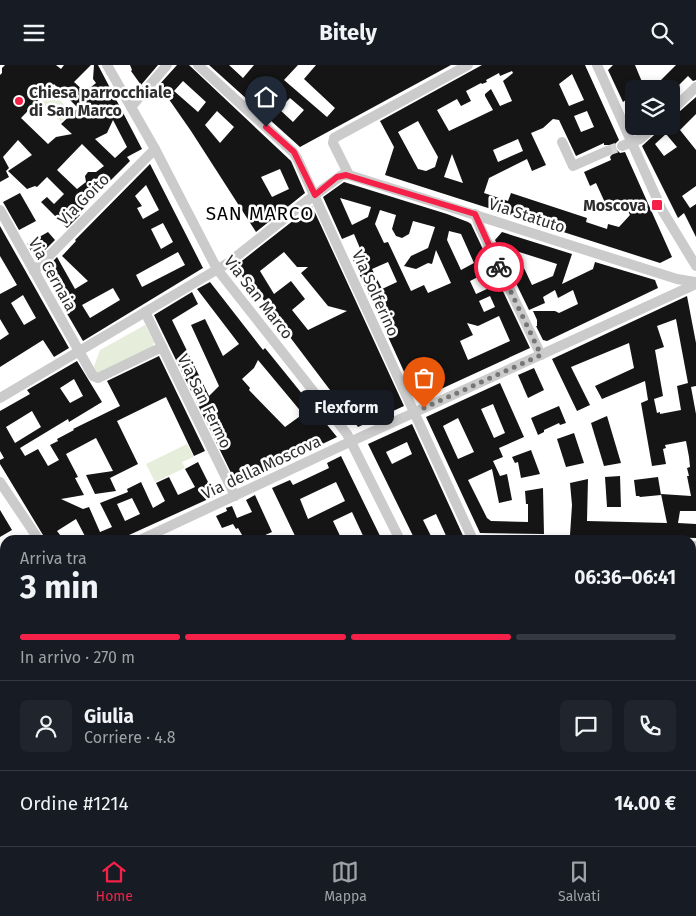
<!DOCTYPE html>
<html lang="it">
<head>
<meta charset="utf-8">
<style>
	body { margin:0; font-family:"Fira Sans",sans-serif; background:#20242c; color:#f1f3f6; height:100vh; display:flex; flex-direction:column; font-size:19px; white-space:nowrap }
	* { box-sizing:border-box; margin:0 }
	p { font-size:16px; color:#9ea1a6 }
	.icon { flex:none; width:28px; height:28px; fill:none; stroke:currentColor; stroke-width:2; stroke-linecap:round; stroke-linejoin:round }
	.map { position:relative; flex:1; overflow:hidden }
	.details { position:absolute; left:0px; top:470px; width:696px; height:311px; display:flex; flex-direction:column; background:#171b24; border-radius:15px 15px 0 0; box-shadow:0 2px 8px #0003 }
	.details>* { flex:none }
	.controls { position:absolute; left:625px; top:15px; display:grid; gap:10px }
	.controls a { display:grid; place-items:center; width:55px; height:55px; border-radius:8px; background:#171b24; box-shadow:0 2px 8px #0003; font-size:25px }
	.pin { position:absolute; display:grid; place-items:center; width:42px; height:42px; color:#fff; margin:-51px -21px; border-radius:50% 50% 50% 0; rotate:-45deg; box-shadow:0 0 5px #0007 }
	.pin .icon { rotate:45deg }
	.courier { position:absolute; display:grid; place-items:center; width:50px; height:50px; margin:-25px; border:4px solid #f52148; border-radius:50%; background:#fff; color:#222; box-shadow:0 1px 6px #0007 }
	.bubble { position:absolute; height:35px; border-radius:8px; background:#171b24; box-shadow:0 2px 8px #0003; font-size:16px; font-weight:700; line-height:35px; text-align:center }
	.overview em { font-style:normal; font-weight:700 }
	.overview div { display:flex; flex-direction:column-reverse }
	.overview { display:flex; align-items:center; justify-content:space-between; height:85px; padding:0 20px }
	h1 { font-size:32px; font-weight:700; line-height:38px }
	.bar { display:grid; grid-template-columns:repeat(4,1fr); gap:8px 5px; align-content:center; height:60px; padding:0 20px }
	.bar i { height:6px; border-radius:4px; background:#363941 }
	.bar .active { background:#f52148 }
	.bar p { grid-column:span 4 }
	.line { display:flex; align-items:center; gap:12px; padding:0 20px; border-top:1px solid #363941 }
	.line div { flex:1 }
	.round { display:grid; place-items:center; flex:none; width:52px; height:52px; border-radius:8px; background:#20242c }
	header { display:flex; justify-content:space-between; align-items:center; height:65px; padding:0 20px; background:#171b24; font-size:22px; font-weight:700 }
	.tab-bar { display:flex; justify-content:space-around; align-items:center; height:70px; border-top:1px solid #363941; background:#171b24; font-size:14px; color:#9ea1a6 }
	.tab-bar a { display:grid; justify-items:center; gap:2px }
	.tab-bar .active { color:#f52148 }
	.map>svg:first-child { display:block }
</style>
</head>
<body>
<header><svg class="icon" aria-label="menu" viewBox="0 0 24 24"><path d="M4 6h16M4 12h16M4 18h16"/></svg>Bitely<svg class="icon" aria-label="search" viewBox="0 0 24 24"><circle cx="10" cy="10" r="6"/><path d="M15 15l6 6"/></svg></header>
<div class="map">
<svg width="696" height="781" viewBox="0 0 696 781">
	<rect width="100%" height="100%" fill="#fff"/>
	<g fill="#e7eddb">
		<polygon points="51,27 72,47 61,57 40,37"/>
		<polygon points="145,260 154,277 152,283 97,310 93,304 100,285"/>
		<polygon points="187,379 194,392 182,397 185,403 155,417 146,399"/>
	</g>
	<g fill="#151515" fill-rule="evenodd">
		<path d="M5,0H56L61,4L64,0H91L74,17L85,27L96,18L93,14L94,0H98L142,84L127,92L130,96L87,139V140L78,149L80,150L67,163L41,137L47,132L54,139L64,129L47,112L37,122L35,121L27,124L8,106L32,90L18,75L3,92L9,103L6,106L9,112L0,117V10L2,8V3ZM54,19L78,43L61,59L72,69L56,72L48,79L21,53ZM113,55L127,82L115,93L95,74L107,68ZM82,79L104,101L96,107H88L85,111L86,117L77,124L57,105Z"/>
		<polygon points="130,0 158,0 141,20 131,6 132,5"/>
		<path d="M177,0H189L291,96L305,128L256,167L191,66L159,20ZM183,16L206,37L198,47L174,26ZM217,46L234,62L220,78L205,60ZM280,104L289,124L272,132L261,112Z"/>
		<path d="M209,0H229L243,13L254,0H298L284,15L327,52L335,43L304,14L316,0H451L300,82ZM290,33L304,45L293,57L279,44Z"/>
		<path d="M482,0H585L619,75L615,79L616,84L620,88L625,87L672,192L660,198L385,110L394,82L380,56ZM512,6L513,8L503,16L512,36L500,41L491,24L485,29V31L493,45L449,66L437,45L457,34L461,41L471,36L466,26L481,18L482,19L487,17L486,15L499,8L500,11ZM572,9L584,35L569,41L559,19ZM587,46L594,62L581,67L574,51ZM553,54L559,55L576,91L604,78V80H611L613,83L614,87L610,92L611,95L584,107L590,121L596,118L607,142L618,135L621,139L624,138L630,150L619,162L608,159L607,164L586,157L587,153L511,128L508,136L484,128L489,113L527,94L532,106L546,100L531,68L543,63ZM418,56L438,92L435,102L426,106L418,104L398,67ZM518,74L523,86L498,97L493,85ZM452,89L463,118L444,112Z"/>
		<polygon points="613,0 635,0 645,24 634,24 634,29 623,37 608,5"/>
		<polygon points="676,0 696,0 696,15 693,16 688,11 671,28 671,24 661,24 657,19"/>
		<path d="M696,32V49L680,65L696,85V121L682,131L690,143L696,139V172L684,148L678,153L642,81L664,61H671V54ZM666,69L677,82L664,91L655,79Z"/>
		<path d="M150,99L203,203L83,276L62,240L56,228L58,227L47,206L50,203L48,201L57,192L75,224L88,216L62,191L76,176L75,175ZM146,120L159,145L143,154L137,143L142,141L135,131ZM163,158L173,177L161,184L151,164ZM178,187L185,200L142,222L136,210ZM113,223L120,235L90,253L82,240Z"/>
		<path d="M344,117L447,149L468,157L471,159L530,283L417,335L352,193L362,188L354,169L342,174L323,132ZM340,133L371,142L368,152L352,160ZM380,145L396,150L392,164L396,171L402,173L409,169L413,156L435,162L428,183L411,191L404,201L416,204L428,198L432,199L436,185L451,218L428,228L424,220L411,226L388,177L384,178L375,159ZM449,166L461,169L474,198L461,205L447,175ZM388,197L397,217L382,224L372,204ZM480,211L487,224L476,229L470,216ZM490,231L495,242L484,247L479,236ZM499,251L510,276L468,295L460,276L473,270L467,258L478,261Z"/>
		<polygon points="20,128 36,156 19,165 3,137"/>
		<path d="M312,141L404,341L358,362L271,247L250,213L246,216L234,202ZM284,187L297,202H308L301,208L328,241L347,246L308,265L292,245L305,234L291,216L274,229L260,206Z"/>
		<path d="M0,161L69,283L54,292L43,275L0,302V275L9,269L0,254V229L17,220L0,191ZM23,230L36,253L24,260L11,238Z"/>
		<polygon points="48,167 55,175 36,194 27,179"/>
		<path d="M502,167L572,189L562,219L593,204L595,197L655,215L658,223L547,276L543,275L536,261H537V255L533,246H555L559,248L578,239L573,225L558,233L555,225L543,232L545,238L529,245L495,175ZM516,186L557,199L553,211L532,220Z"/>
		<path d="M210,217L263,285L265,283L337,372L237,420L154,250L192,227L198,239L172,255L209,331L219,321L191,260L205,254L223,291L239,279L197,224ZM258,295L303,349L285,362L249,325L250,323L242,314L254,303Z"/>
		<path d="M687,231L696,278V321L691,322L696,349V446H680L678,458L696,459V473L570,470L572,440L570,418L588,414L587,456L667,458L661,429L691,431L687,411H689L687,403L690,402L689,392L686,376L665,380L666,383L663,384L666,399L652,401L641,338L648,335L645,316L602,334L595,321L634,303L629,278L571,302L590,340L577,346L552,294ZM676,254L688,318L677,321L681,345L660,349V347L657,348L654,334L663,331L655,285L664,282L657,261Z"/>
		<path d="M159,291L205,386L194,391L166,332L117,356L138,399L110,413L116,426L95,429L86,410L113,406L96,373L66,389L78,412L75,413L84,430L61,434L83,444L89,442L100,467L112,462L100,438L128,427L127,424L141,417L153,443L165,436L156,418L169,412L178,430L195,422L185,404L198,397L215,431L118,475H87L76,454L57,466L64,475H46L0,399V395L4,393L0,386V346L30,329L27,325L77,296L102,337L69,357L68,354L20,383L25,391L38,384L48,401L59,395L50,380L58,376L57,374L74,365L73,364L120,341L107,316ZM74,314L83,331L70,338L60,323ZM32,346L41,362L15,378L6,362ZM132,433L140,449L125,456L117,439Z"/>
		<polygon points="534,303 544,325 528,333 518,310"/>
		<path d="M500,318L524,372L499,383L503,392L493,396L500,411L507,409L512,435L499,438L492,404L468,415L487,453L491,456L528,457V439H526L525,426L543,423L544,469L480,468L426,352ZM493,339L505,368L494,373L481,344ZM458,353L474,387L458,394L443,361Z"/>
		<polygon points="559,341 566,358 560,360 559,358 544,365 544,367 538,370 531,353"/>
		<polygon points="607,351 621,398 604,401 591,358"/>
		<path d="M412,359L465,475H448L436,449L423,455L433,475H415L368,379ZM407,377L412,389L392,399L386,387Z"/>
		<polygon points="574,368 584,398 566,402 557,374"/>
		<polygon points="531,385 540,409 521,413 518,397 515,398 512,392"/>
		<path d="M341,391L382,475H365L352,447L333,456L342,475H297L272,423L290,415L293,420L329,403L327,398ZM336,417L345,436L308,454L300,434Z"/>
		<polygon points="620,411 621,442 607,442 605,412"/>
		<polygon points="658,412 661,430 640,432 639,431 636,431 634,415"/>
		<polygon points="255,430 272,467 254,475 245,475 238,463 236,464 233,459 222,463 216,451 227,446 226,443 232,441 237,453 252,447 246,435"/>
		<polygon points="0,445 12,465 0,472"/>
	</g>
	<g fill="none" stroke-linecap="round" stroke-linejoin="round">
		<polyline stroke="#d5d5d5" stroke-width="10" stroke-dasharray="10 5" stroke-linecap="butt" points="607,86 622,81"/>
		<g stroke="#cbcbcb" stroke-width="10">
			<polyline points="107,0 155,84 217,204 347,369 400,475"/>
			<polyline points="198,0 293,87 297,93 473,475"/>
			<polyline points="597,0 662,145 696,201"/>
			<polyline points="131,42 167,0"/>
			<polyline points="671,46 696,22"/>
			<polyline points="562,77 573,101 607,86"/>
			<polyline points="622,81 640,74 655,61"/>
			<polyline points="349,110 333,78 334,73 468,0"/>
			<polyline points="0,145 93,311 98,313 162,282"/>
			<polyline points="475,149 480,162 541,290"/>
			<polyline points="34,206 155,84"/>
			<polyline points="145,247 235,431"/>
			<polyline points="0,333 228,198 308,135 342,110 349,110 677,214 696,217"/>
			<polyline points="0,417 39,475"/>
			<polyline points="140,475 341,381 696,219"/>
			<polyline points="691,481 696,481"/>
			<polyline points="0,540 5,538"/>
			<polyline points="691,644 696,642"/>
			<polyline points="0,749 5,757"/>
			<polyline points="691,752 696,746"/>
			<polyline points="227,776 230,781"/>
			<polyline points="10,781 16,776"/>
			<polyline points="359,781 361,776"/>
			<polyline points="655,781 661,776"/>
		</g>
		<g stroke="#a6a6a6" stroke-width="12">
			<polyline points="691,660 696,657"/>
			<polyline points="691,672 696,670"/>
			<polyline points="487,781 503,776"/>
			<polyline points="530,781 530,776"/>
		</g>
		<g stroke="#838383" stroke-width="1">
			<polyline points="691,761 696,762"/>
			<polyline points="652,781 658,776"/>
		</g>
	</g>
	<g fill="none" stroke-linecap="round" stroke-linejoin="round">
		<polyline stroke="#777" stroke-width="5" stroke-dasharray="0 9" points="424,343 541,290 499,202"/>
		<polyline stroke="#f52148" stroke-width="6" points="266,62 294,87 315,130 337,112 346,110 475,149 499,202"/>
	</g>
	<g fill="#f52148" stroke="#fff" stroke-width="2">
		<circle cx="19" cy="36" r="5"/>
		<rect x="651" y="134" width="12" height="12" rx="2.5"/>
	</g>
	<g text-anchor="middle" stroke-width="5" stroke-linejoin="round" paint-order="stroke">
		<g font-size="16" font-weight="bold" fill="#2e2e2e" stroke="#fff" text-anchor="start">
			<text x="29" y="33">Chiesa parrocchiale<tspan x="29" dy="18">di San Marco</tspan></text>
			<text x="646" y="146" text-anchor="end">Moscova</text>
		</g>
		<g font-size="16" fill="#2e2e2e" stroke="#fff">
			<text transform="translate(83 134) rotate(-45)" y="6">Via Goito</text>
			<text transform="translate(527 150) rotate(18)" y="6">Via Statuto</text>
			<text transform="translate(53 209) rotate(61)" y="6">Via Cernaia</text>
			<text transform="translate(376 228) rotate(66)" y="6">Via Solferino</text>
			<text transform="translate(259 232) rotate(52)" y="6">Via San Marco</text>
			<text transform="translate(205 336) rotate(64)" y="6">Via San Fermo</text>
			<text transform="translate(261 402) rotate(-25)" y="6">Via della Moscova</text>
		</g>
		<g font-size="19" letter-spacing="1" fill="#000" stroke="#fff">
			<text x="260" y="155">SAN MARCO</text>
		</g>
	</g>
</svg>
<div class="controls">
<a><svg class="icon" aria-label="layers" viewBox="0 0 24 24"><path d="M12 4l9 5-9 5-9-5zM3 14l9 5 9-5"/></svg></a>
</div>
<div class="pin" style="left:424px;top:343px;background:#ea580c"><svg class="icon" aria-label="bag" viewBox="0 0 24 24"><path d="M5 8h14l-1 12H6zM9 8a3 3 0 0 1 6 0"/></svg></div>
<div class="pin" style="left:266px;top:62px;background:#1f2937"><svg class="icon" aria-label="home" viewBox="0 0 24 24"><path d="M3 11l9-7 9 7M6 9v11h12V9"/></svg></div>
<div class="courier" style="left:499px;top:202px"><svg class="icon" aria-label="bike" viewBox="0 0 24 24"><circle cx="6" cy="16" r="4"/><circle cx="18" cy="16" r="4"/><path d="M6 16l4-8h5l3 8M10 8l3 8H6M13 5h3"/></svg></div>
<div class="bubble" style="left:299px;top:325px;width:95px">Flexform</div>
<section class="details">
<div class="overview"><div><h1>3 min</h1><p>Arriva tra</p></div><em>06:36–06:41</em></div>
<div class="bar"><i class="active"></i><i class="active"></i><i class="active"></i><i></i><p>In arrivo · 270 m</p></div>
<div class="line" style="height:90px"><a class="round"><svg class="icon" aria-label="person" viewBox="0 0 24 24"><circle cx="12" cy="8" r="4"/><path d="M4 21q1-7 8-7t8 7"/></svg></a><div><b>Giulia</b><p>Corriere · 4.8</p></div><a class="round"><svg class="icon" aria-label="chat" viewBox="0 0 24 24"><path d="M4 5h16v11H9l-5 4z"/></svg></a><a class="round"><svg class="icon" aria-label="phone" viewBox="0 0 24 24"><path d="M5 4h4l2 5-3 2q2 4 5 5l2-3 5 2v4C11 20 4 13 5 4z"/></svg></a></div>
<div class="line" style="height:65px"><div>Ordine #1214</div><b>14.00 €</b></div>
</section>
</div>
<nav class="tab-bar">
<a class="active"><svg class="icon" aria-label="home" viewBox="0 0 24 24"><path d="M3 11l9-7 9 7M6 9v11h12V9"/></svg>Home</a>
<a><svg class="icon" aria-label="map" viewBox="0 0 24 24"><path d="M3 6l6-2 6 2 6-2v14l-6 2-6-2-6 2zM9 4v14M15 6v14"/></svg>Mappa</a>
<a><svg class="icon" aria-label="saved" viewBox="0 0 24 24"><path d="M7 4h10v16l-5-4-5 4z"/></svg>Salvati</a>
</nav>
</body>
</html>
